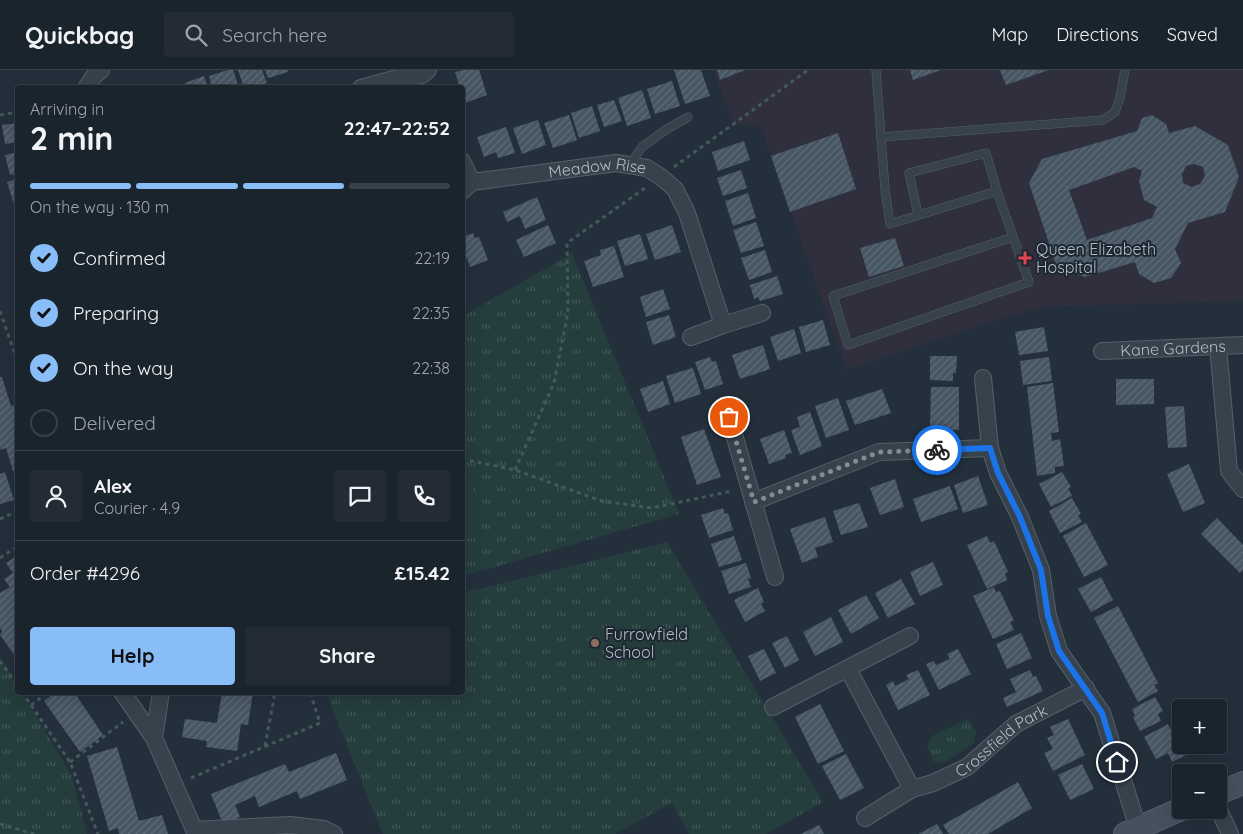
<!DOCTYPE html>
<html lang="en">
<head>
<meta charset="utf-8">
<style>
	body { margin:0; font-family:Quicksand,sans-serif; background:#232c35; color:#f1f3f6; height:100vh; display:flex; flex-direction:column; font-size:19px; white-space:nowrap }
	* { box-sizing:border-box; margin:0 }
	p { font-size:16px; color:#9fa4aa }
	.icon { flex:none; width:28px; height:28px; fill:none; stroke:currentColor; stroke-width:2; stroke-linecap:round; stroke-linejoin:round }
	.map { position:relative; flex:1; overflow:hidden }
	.panel { position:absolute; left:15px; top:15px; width:450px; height:610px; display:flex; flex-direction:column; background:#1a242d; border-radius:5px; box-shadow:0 5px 20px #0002,0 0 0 1px #384149 }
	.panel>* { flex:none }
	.controls { position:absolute; left:1172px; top:629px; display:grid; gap:10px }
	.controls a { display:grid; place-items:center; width:55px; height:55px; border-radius:5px; background:#1a242d; box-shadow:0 5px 20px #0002,0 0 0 1px #384149; font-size:25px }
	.pin { position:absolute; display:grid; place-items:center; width:42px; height:42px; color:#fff; margin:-21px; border:2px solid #fff; border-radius:50%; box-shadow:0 1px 5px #0007 }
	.courier { position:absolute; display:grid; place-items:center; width:50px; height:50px; margin:-25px; border:4px solid #1a73e8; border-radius:50%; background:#fff; color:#222; box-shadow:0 1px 6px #0007 }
	.summary em { font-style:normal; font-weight:800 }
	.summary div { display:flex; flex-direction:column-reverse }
	.summary { display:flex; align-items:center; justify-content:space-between; height:85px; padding:0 15px }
	h1 { font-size:32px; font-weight:800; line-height:38px }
	.bar { display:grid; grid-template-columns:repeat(4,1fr); gap:8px 5px; align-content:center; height:60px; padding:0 15px }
	.bar i { height:6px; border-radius:4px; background:#384149 }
	.bar .selected { background:#88bdf7 }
	.bar p { grid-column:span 4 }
	.line { display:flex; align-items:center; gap:12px; padding:0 15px; border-top:1px solid #384149 }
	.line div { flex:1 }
	.round { display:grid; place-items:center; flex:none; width:52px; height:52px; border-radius:5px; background:#232c35 }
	ol { padding:0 15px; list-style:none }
	li { display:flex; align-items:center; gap:15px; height:55px }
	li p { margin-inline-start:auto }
	li .icon { padding:5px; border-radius:50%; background:#88bdf7; color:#111; stroke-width:4 }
	li:last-child { color:#9fa4aa }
	li i { width:28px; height:28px; border:2px solid #384149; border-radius:50% }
	.primary-button { display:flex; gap:10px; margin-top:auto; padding:10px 15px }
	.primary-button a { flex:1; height:58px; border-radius:5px; background:#88bdf7; color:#111; font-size:20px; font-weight:800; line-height:58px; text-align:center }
	.primary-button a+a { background:#232c35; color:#f1f3f6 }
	header { display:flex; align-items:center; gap:30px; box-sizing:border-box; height:70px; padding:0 25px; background:#1a242d; border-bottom:1px solid #384149 }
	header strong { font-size:24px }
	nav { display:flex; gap:28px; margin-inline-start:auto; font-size:18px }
	.search { width:350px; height:45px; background:#232c35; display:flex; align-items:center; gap:12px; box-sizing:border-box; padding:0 18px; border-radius:5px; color:#9fa4aa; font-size:19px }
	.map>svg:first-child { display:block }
</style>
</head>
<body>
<header>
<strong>Quickbag</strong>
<div class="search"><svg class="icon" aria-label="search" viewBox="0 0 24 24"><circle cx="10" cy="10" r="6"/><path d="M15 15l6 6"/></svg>Search here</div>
<nav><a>Map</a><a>Directions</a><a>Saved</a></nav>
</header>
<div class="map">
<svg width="1243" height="764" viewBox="0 0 1243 764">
	<defs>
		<pattern id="grass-tufts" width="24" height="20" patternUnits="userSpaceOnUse" patternTransform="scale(1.25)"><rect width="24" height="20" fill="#253d3d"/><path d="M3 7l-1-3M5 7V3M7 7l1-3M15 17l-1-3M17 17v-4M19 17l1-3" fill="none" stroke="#425758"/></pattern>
		<pattern id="building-hatch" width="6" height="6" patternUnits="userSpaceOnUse" patternTransform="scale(1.25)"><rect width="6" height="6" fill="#475663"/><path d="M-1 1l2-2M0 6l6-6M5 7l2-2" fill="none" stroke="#5f6c78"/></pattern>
	</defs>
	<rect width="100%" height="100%" fill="#23303c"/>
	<polygon fill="#2f2f3d" points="713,0 1243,0 1243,231 1040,237 846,299 761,57 734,54"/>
	<g fill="url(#grass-tufts)">
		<polygon points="572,183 679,444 463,506 462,247"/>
		<polygon points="667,472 823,732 766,764 689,764 672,733 615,764 383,764 326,623 462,622 463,523"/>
		<polygon points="0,586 17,615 18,622 22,623 72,706 87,764 0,764"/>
		<polygon points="968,649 976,661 974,673 944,693 933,691 927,676 932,666"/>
	</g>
	<polygon fill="#253d3d" points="462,394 466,394 484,465 463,470"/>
	<g fill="url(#building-hatch)" fill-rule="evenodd">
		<polygon points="228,0 233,0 239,18 212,18 209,6"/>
		<polygon points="238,0 262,0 267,13 252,18 244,18"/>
		<polygon points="265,0 288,0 288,2 268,8"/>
		<polygon points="463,0 479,0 487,25 465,33 462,18 460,18 455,2"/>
		<polygon points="674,0 701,0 710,26 685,34"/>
		<polygon points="717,0 745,0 720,10"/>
		<polygon points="910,0 941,0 913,10"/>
		<polygon points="1000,0 1049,0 1006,15"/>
		<polygon points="204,6 208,18 186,18 185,13"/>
		<polygon points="672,11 680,36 655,44 647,19"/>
		<polygon points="642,20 651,48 627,56 618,28"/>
		<polygon points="614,30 622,51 604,57 597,35"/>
		<polygon points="592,36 600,61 579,68 571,43"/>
		<polygon points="569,45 577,70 553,78 544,53"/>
		<path d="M1152,45L1166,54L1169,63L1195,56L1228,75L1239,107L1225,142L1188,153L1175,179L1181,193L1171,208L1154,213L1139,204L1135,192L1085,207L1057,197L1029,113L1042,89L1137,61L1142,48ZM1194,94L1203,97L1205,106L1200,114L1192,117L1183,113L1182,104L1186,96ZM1134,97L1142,101L1139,111L1144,130L1157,137L1152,148L1087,170L1069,120Z"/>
		<polygon points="538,50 546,75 522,84 513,58"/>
		<polygon points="18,53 18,72 5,74 2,55"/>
		<polygon points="506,57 515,83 498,88 496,82 484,87 477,67"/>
		<polygon points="838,63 856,119 790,142 771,86"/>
		<polygon points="744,71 750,90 718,101 712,82"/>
		<polygon points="18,82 18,104 10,105 5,85"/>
		<polygon points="741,100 747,118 723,126 717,108"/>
		<polygon points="18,108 18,144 17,144 7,112"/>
		<polygon points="748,123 756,148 733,156 725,131"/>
		<polygon points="537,127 546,150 525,159 520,146 507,152 503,142"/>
		<polygon points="756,152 764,176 741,183 733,160"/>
		<polygon points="548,155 556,173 524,187 516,170"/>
		<polygon points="672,155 681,182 655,190 646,164"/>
		<polygon points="473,163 475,168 479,167 488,190 470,197 462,175 462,167"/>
		<polygon points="640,164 648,189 625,196 617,171"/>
		<polygon points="895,168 904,196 869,207 860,178"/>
		<polygon points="614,176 624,207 593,217 584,191 601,185 600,180"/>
		<polygon points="765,180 772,202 749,210 741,188"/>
		<polygon points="777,206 783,224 760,231 758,227 754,229 750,215"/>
		<polygon points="663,219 670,239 646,247 640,227"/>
		<polygon points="669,245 676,267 653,275 646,252"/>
		<polygon points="823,250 830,275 806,282 799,257"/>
		<polygon points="1044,257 1048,281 1019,285 1015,262"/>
		<polygon points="794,259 801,283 778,291 770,267"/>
		<polygon points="763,275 770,299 740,309 732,285"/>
		<polygon points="930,286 957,286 956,303 953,303 953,311 930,310"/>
		<polygon points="710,287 712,292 716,291 723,314 705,320 695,292"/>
		<polygon points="1049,287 1052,311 1023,315 1020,291"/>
		<polygon points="693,298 701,324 675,333 666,306"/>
		<polygon points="0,307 2,307 11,336 15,335 18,343 18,400 13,401 6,378 1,380 0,376"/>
		<polygon points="1116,309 1154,309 1154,334 1116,335"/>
		<polygon points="663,311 670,334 648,342 640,319"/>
		<polygon points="1053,313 1059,362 1051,363 1052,371 1060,369 1064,396 1055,397 1055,403 1037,406 1027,317"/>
		<polygon points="931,317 959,317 959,360 930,359"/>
		<polygon points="882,319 891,343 855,355 846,331"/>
		<polygon points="838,328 849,360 826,368 815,336"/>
		<polygon points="1184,336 1187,377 1168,378 1165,337"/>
		<polygon points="810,342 822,376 800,385 791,360 800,357 797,347"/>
		<polygon points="704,359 721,407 697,415 681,367"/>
		<polygon points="784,360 792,383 785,385 786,388 769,394 760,369"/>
		<polygon points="1189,394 1205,433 1183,442 1167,404"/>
		<polygon points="5,402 14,430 0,434 0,404"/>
		<polygon points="1062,402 1071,417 1068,418 1072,426 1051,437 1039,414"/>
		<polygon points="978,406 988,435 963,443 954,415"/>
		<polygon points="895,409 904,437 880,445 870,418"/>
		<polygon points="950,416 958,439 921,452 913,429"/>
		<polygon points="1072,428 1081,444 1078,445 1082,452 1060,463 1049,441"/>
		<polygon points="859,433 868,457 841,465 833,441"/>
		<polygon points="723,438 725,444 728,443 733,460 709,468 701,445"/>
		<polygon points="825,447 833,472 815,478 818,487 802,493 790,459"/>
		<polygon points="1217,448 1243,475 1243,500 1240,503 1201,464"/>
		<polygon points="1086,453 1108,495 1084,507 1063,466"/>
		<polygon points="734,466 742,490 719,497 711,474"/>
		<polygon points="987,466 990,473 994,471 1008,502 1005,503 1007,510 987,519 967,475"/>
		<polygon points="18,485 18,590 0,565 2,561 0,558 0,523 10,517 4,509 13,503 6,493"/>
		<polygon points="933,492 943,515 920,526 910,502"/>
		<polygon points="746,493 751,508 748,509 751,517 729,524 721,501"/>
		<polygon points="1101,507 1113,530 1091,542 1078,519"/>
		<polygon points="901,509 915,534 888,548 875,523"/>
		<polygon points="994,517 996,522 1000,521 1014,551 1010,552 1014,560 993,569 973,526"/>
		<polygon points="758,518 764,532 761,534 765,541 745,552 734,530"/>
		<polygon points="866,525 879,548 851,564 838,540"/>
		<polygon points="1118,536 1158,613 1154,615 1158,621 1138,632 1094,548"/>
		<polygon points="831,547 843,572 815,586 803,562"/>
		<polygon points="1021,563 1032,588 1007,599 996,574"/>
		<polygon points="787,566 799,590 785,598 772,573"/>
		<polygon points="764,579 776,603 760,611 748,586"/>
		<polygon points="958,579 971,604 939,620 926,594 934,591 936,595 950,589 947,584"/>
		<polygon points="918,600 930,625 898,640 886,615 893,611 895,616 909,609 906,605"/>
		<polygon points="1030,600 1033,607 1036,606 1043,621 1007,637 1003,628 1016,622 1010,609"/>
		<polygon points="56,622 74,622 103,665 80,682 44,631"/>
		<polygon points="222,622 253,622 248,655 241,654 237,681 206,677 207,671 182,667 185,649 217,653"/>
		<polygon points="1155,627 1163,641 1158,644 1161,651 1140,661 1133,647 1135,646 1132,639"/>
		<polygon points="820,634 844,681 818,694 795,647"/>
		<polygon points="1068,649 1085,685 1053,701 1044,683 1053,679 1047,668 1054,665 1050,657"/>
		<polygon points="1168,654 1174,667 1181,664 1181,675 1191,675 1194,681 1172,692 1168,683 1156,689 1144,667"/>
		<polygon points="117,677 139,751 162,745 168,764 119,764 118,758 109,761 87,686"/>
		<polygon points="336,683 347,710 300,729 297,721 259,737 255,726 235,735 240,747 223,754 211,724 285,694 289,702"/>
		<polygon points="846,684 864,718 840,730 822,696"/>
		<polygon points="1082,694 1094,719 1070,730 1058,705"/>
		<polygon points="1018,712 1032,738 988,764 949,764 943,755"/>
		<polygon points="937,754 943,764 918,764 926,760"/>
		<polygon points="819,755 824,764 801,764"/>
	</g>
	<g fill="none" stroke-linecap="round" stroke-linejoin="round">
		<defs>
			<g id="lane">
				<polyline points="876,0 881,67 1103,50 1115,42 1120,28 1125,0"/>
				<polyline points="881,67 885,119 890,154 997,121 986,83 909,103 918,145"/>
				<polyline points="630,94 642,77 667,59 688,47"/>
				<polyline points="997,121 1029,212 848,275 833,226 1013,167"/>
			</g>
			<g id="street">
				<polyline points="86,18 94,6 101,0"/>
				<polyline points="361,18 397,8 422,5 428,0"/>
				<polyline points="462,91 472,112"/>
				<path id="s1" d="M462,121L472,112L616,93L647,98L661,107L675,119L687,143L723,255"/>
				<polyline points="691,267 723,255 762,243"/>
				<polyline points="1218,276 1229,401 1243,419"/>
				<path id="s2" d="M1102,281L1243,275"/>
				<polyline points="983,308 990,378"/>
				<polyline points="729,347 775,507"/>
				<polyline points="753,432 879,382 990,378 998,403 1020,447 1041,500 1048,546 1059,581 1102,643 1138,758"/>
				<polyline points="848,599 912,719"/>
				<polyline points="122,622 154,668 196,764"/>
				<polyline points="773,637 910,566"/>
				<polyline points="154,668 161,622"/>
				<polyline points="1219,740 1230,764"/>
				<path id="s3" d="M865,748L912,719L933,713L967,697L1016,654L1086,618"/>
				<polyline points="194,760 290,755 324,759 334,764"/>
			</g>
			<g id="secondary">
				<polyline points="1219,723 1243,713"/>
				<polyline points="1125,764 1181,739"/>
			</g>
		</defs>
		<use href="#lane" stroke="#55606a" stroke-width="9"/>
		<use href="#street" stroke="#55606a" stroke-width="18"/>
		<use href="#secondary" stroke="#55606a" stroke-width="24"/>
		<g stroke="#43595a" stroke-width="3" stroke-dasharray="4 4" stroke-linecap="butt">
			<polyline points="0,45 18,42"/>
			<polyline points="674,97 808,0"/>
			<polyline points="0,241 18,293"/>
			<polyline points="462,389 515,400 602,431 652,438 732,421"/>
			<polyline points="515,400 554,313 568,242 567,173 645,118"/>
			<polyline points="0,449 18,441"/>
			<polyline points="0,488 18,476"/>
			<polyline points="0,591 18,616"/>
			<polyline points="22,622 70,692 98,764"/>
			<polyline points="31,635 49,622"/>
			<polyline points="265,676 275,622"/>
			<polyline points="70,692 123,652"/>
			<polyline points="191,708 320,653 310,622"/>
			<polyline points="0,754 34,764"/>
		</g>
		<use href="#lane" stroke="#37424c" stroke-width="8"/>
		<use href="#street" stroke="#37424c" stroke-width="16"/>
		<use href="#secondary" stroke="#45515f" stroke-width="22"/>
	</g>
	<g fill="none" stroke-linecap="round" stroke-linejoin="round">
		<polyline stroke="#818c97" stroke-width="5" stroke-dasharray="0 9" points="729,347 754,432 879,382 937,380"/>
		<polyline stroke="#1a73e8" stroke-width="6" points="937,380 990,378 998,403 1020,447 1041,500 1048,546 1059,581 1102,643 1117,692"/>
	</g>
	<path fill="#e0444e" stroke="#1c2731" stroke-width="2" d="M1022.5 180.5h5v5h5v5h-5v5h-5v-5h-5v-5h5z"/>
	<circle fill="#8d6e63" stroke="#1c2731" stroke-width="2" cx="595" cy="573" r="5"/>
	<g text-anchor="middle" stroke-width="4" stroke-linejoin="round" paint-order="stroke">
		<g font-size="16" fill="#b3bdc8" stroke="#1c2731">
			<text dy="6" stroke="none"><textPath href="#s1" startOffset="140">Meadow Rise</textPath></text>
			<text dy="6" stroke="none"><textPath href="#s2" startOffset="71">Kane Gardens</textPath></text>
			<text dy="6" stroke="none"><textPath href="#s3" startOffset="158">Crossfield Park</textPath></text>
		</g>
		<g font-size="16" fill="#b3bdc8" stroke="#1c2731" text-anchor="start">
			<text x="1036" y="185">Queen Elizabeth<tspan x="1036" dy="18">Hospital</tspan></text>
			<text x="605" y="570">Furrowfield<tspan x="605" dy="18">School</tspan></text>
		</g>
	</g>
</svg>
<div class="controls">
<a>+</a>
<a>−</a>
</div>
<div class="pin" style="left:729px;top:347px;background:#ea580c"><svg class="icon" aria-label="bag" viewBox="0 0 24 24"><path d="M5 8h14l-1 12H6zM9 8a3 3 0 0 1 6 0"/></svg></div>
<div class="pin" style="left:1117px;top:692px;background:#1f2937"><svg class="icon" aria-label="home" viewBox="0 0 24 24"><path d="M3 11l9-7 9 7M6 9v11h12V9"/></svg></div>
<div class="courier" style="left:937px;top:380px"><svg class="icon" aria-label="bike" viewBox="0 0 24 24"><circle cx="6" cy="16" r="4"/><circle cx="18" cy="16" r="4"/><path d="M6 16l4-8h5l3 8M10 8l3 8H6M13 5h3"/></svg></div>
<section class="panel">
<div class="summary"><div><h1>2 min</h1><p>Arriving in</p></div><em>22:47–22:52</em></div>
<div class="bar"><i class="selected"></i><i class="selected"></i><i class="selected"></i><i></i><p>On the way · 130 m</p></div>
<ol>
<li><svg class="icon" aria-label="check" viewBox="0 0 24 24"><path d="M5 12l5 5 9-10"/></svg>Confirmed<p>22:19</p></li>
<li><svg class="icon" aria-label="check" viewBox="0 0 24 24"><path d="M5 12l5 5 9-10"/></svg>Preparing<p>22:35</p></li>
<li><svg class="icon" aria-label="check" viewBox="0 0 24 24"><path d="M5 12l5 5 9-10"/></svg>On the way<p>22:38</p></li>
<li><i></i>Delivered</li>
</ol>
<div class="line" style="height:90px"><a class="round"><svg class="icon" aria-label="person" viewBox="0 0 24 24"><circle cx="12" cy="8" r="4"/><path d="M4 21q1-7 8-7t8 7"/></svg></a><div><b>Alex</b><p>Courier · 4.9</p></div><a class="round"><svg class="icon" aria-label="chat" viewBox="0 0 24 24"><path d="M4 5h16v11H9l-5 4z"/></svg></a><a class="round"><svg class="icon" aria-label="phone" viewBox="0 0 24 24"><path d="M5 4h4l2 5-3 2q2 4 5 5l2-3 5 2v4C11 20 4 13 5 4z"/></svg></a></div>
<div class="line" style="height:65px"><div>Order #4296</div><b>£15.42</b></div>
<div class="primary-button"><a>Help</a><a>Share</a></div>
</section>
</div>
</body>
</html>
